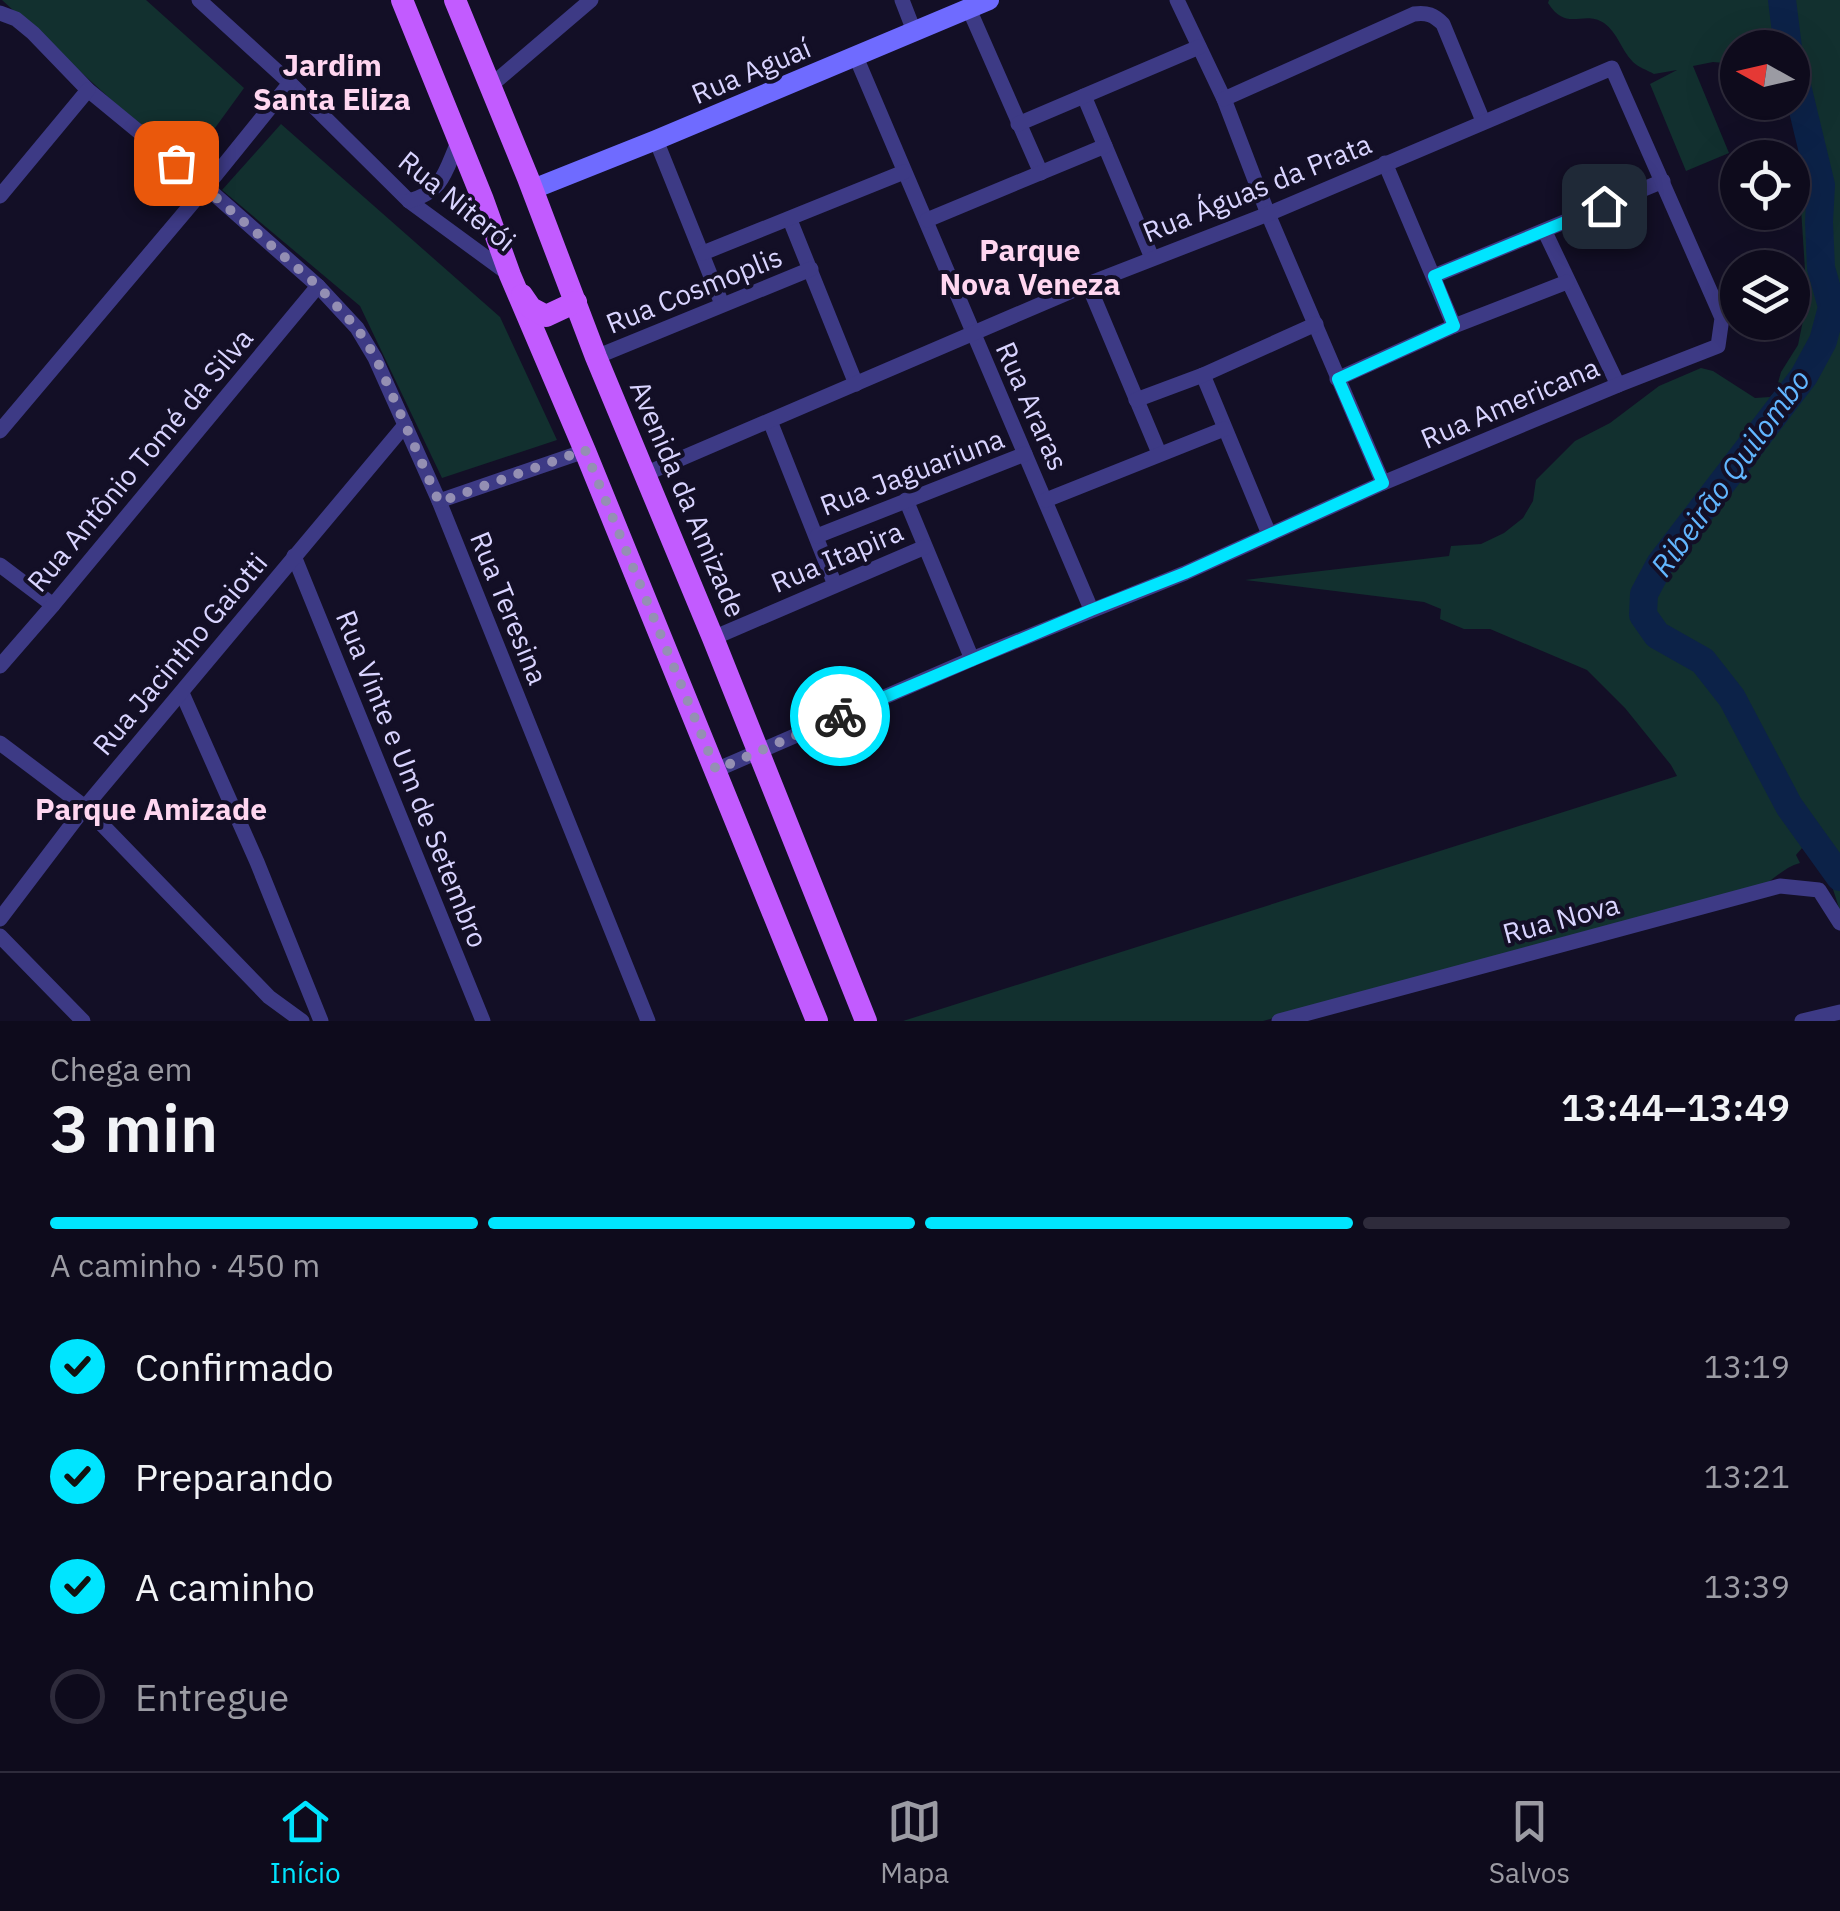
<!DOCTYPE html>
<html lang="pt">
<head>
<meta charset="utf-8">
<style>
	body { margin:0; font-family:"IBM Plex Sans",sans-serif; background:#171425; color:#f1f3f6; height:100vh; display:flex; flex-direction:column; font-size:38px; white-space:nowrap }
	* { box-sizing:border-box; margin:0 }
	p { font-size:32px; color:#9b9ba3 }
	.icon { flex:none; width:55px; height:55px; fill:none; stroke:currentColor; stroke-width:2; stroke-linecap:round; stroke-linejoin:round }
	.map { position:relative; height:1021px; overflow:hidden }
	.side { display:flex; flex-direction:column; background:#0e0b1c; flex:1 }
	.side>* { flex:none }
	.needle { width:65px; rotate:278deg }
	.controls { position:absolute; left:1720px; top:30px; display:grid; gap:20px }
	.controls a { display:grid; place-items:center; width:90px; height:90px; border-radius:50%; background:#0e0b1c; box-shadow:0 10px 40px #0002,0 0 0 2px #2e2b3b; font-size:50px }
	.pin { position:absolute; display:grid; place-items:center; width:85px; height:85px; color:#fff; margin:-42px; border-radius:20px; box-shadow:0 5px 15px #0006 }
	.courier { position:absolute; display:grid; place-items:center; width:100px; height:100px; margin:-50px; border:8px solid #00e5ff; border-radius:50%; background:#fff; color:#222; box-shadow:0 2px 12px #0007 }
	.headline em { font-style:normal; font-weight:600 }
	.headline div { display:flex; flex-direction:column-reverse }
	.headline { display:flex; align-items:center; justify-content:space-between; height:170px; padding:0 50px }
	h1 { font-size:65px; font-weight:600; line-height:75px }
	.bar { display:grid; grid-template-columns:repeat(4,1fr); gap:15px 10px; align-content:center; height:120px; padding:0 50px }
	.bar i { height:12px; border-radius:8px; background:#2e2b3b }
	.bar .active { background:#00e5ff }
	.bar p { grid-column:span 4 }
	ol { padding:0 50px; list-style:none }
	li { display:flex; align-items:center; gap:30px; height:110px }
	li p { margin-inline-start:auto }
	li .icon { padding:10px; border-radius:50%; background:#00e5ff; color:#111; stroke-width:4 }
	li:last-child { color:#9b9ba3 }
	li i { width:55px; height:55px; border:5px solid #2e2b3b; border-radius:50% }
	.tabs { display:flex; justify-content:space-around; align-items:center; height:140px; border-top:2px solid #2e2b3b; background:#0e0b1c; font-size:28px; color:#9b9ba3 }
	.tabs a { display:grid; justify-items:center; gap:5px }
	.tabs .active { color:#00e5ff }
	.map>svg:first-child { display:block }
</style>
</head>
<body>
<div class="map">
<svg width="1840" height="1021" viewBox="0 0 1840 1021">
	<rect width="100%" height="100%" fill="#130f26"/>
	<g fill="#12302f">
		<polygon points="2,0 146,0 244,88 186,168"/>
		<path d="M1549,0H1840V911L1831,883L1802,848L1796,855L1800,863C1785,867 1775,878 1762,887L1263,1021H903L1677,776L1671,765L1625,708L1587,670L1490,629H1464L1440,619L1441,609L1424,602L1245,580L1449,556L1451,546L1481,544L1504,533L1523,518L1533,501L1536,480L1575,441L1610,423L1659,386L1701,368L1713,371L1755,398L1770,397L1776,390L1781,372L1798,345L1807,301L1800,193L1802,181L1813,168L1818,153L1803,111L1793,97L1792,48H1738L1737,64L1713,62L1693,66L1729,153L1686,171L1650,84L1677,70L1654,74C1647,70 1638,67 1633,62C1621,50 1618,33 1604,23C1583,9 1567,33 1548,3Z"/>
		<polygon points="281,124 500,317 557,440 442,478 360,306 222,190"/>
	</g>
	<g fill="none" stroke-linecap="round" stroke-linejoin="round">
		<g stroke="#0c2248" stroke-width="28">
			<polyline points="1782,0 1788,48"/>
			<polyline points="1792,65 1821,185 1819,222 1821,268 1832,307 1823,341 1804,376 1660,564 1644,594 1643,615 1657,635 1703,661 1732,698 1789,806 1840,877"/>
		</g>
		<g stroke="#3d3a85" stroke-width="15">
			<polyline points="199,0 290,83 409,201 510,275"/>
			<polyline points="902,0 914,31"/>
			<polyline points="1177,0 1224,99 1268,214 1383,483"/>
			<polyline points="969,9 1041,173"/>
			<polyline points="0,13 16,19 33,33 88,90 206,187 318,286 357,328 375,358 439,501 648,1021"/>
			<polyline points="856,57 1091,609"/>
			<polyline points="489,87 591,0"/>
			<polyline points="1084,96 1152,258"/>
			<path d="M1224,99L1414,14C1427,12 1434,15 1443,24L1483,121"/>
			<polyline points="1018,124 1199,47"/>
			<polyline points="656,140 722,304"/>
			<polyline points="1385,163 1454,326"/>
			<polyline points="0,196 88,90"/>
			<path d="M409,201C444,191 445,171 459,140"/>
			<polyline points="790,220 856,384"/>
			<polyline points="927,220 1105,146"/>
			<polyline points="1545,232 1618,385"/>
			<polyline points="703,253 904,172"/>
			<polyline points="1434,276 1663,181"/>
			<polyline points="1088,284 1159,453"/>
			<polyline points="596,357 811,269"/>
			<polyline points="1203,375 1269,534"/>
			<polyline points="1337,379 1454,326 1567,282"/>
			<polyline points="1136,400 1203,375 1316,324"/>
			<polyline points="770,421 835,585"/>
			<polyline points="0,431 206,187 290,83"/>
			<polyline points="645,474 1088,284 1268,214 1612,68 1722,318 1718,346 1618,385 1383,483 1185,573 972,659 716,770"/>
			<polyline points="906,500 972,659"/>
			<polyline points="1046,500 1224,429"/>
			<polyline points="439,501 585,451"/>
			<polyline points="817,536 1025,454"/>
			<polyline points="294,556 483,1021"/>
			<polyline points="0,565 53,605"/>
			<polyline points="713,638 925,547"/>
			<polyline points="0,666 53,605 318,286"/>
			<polyline points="182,693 257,862 321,1021"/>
			<polyline points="0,743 85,807 269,997 302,1021"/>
			<polyline points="0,919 85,807 405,425"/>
			<polyline points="0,936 83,1021"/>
			<polyline points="1279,1021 1780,886 1819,890 1840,923"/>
			<polyline points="1802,1021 1840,1012"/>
		</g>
		<polyline stroke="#6f6bff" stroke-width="20" points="533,189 656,140 989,0"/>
		<g stroke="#c25bff" stroke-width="22">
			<polyline points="402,0 483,200 510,275 585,451 817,1021"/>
			<polyline points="455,0 528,178 596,357 713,638 866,1021"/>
			<polyline points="522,295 531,308 546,316 576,302"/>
		</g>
	</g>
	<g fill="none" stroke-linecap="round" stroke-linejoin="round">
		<polyline stroke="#948fb3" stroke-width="10" stroke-dasharray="0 18" points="176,163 318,286 357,328 376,358 439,502 585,450 716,770 840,716"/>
		<polyline stroke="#00e5ff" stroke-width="12" points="840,716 1091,610 1185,573 1383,483 1338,379 1454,326 1434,276 1604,206"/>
	</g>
	<g text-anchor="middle" stroke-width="8" stroke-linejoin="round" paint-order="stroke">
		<g font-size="28" fill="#d9d4ff" stroke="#130f26">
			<text transform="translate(751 71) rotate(-23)" y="10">Rua Aguaí</text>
			<text transform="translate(1257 188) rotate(-22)" y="10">Rua Águas da Prata</text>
			<text transform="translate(457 201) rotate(39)" y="10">Rua Niterói</text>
			<text transform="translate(694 290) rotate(-22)" y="10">Rua Cosmoplis</text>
			<text transform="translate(1510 403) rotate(-23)" y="10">Rua Americana</text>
			<text transform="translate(1032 406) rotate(66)" y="10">Rua Araras</text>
			<text transform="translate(140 460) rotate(-50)" y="10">Rua Antônio Tomé da Silva</text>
			<text transform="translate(912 472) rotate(-21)" y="10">Rua Jaguariuna</text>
			<text transform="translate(688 499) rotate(67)" y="10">Avenida da Amizade</text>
			<text transform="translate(837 557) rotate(-23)" y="10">Rua Itapira</text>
			<text transform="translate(509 608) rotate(68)" y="10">Rua Teresina</text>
			<text transform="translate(180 654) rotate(-50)" y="10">Rua Jacintho Gaiotti</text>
			<text transform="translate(412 779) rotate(68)" y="10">Rua Vinte e Um de Setembro</text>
			<text transform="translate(1561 919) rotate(-15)" y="10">Rua Nova</text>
		</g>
		<g font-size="30" font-weight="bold" fill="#ffd6f0" stroke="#130f26">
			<text x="332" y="76">Jardim<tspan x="332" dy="34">Santa Eliza</tspan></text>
			<text x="1030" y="261">Parque<tspan x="1030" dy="34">Nova Veneza</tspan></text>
			<text x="151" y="820">Parque Amizade</text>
		</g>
		<g font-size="30" font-style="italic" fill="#62b6ff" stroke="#130f26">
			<text transform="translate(1731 473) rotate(-54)" y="10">Ribeirão Quilombo</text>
		</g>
	</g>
</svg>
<div class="controls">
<a><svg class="needle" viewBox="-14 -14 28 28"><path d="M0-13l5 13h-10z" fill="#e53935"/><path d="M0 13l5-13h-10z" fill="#9b9ba3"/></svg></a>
<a><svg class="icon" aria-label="locate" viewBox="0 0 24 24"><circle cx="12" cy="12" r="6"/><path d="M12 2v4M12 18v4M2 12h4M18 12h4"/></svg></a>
<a><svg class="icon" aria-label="layers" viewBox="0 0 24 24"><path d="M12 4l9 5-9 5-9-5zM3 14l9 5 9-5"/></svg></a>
</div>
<div class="pin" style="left:176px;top:163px;background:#ea580c"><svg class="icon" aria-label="bag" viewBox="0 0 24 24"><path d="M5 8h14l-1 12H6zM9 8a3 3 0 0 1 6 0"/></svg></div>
<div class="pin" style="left:1604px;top:206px;background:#1f2937"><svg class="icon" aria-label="home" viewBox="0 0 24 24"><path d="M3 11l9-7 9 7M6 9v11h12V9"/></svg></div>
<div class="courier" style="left:840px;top:716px"><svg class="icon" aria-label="bike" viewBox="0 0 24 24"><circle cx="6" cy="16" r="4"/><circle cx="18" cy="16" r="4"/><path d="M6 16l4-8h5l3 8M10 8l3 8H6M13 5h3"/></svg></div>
</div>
<section class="side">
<div class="headline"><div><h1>3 min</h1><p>Chega em</p></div><em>13:44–13:49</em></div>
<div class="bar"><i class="active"></i><i class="active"></i><i class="active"></i><i></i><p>A caminho · 450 m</p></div>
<ol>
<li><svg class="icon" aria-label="check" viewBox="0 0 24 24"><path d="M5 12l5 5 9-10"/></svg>Confirmado<p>13:19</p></li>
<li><svg class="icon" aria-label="check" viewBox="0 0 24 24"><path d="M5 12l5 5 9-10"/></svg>Preparando<p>13:21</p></li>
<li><svg class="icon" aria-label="check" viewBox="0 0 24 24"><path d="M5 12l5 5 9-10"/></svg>A caminho<p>13:39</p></li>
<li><i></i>Entregue</li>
</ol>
</section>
<nav class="tabs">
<a class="active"><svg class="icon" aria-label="home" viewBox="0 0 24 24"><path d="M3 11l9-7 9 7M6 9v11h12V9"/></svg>Início</a>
<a><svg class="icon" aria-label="map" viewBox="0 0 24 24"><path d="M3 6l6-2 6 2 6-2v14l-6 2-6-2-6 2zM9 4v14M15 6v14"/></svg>Mapa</a>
<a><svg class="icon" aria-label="saved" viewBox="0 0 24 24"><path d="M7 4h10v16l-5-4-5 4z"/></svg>Salvos</a>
</nav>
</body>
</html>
